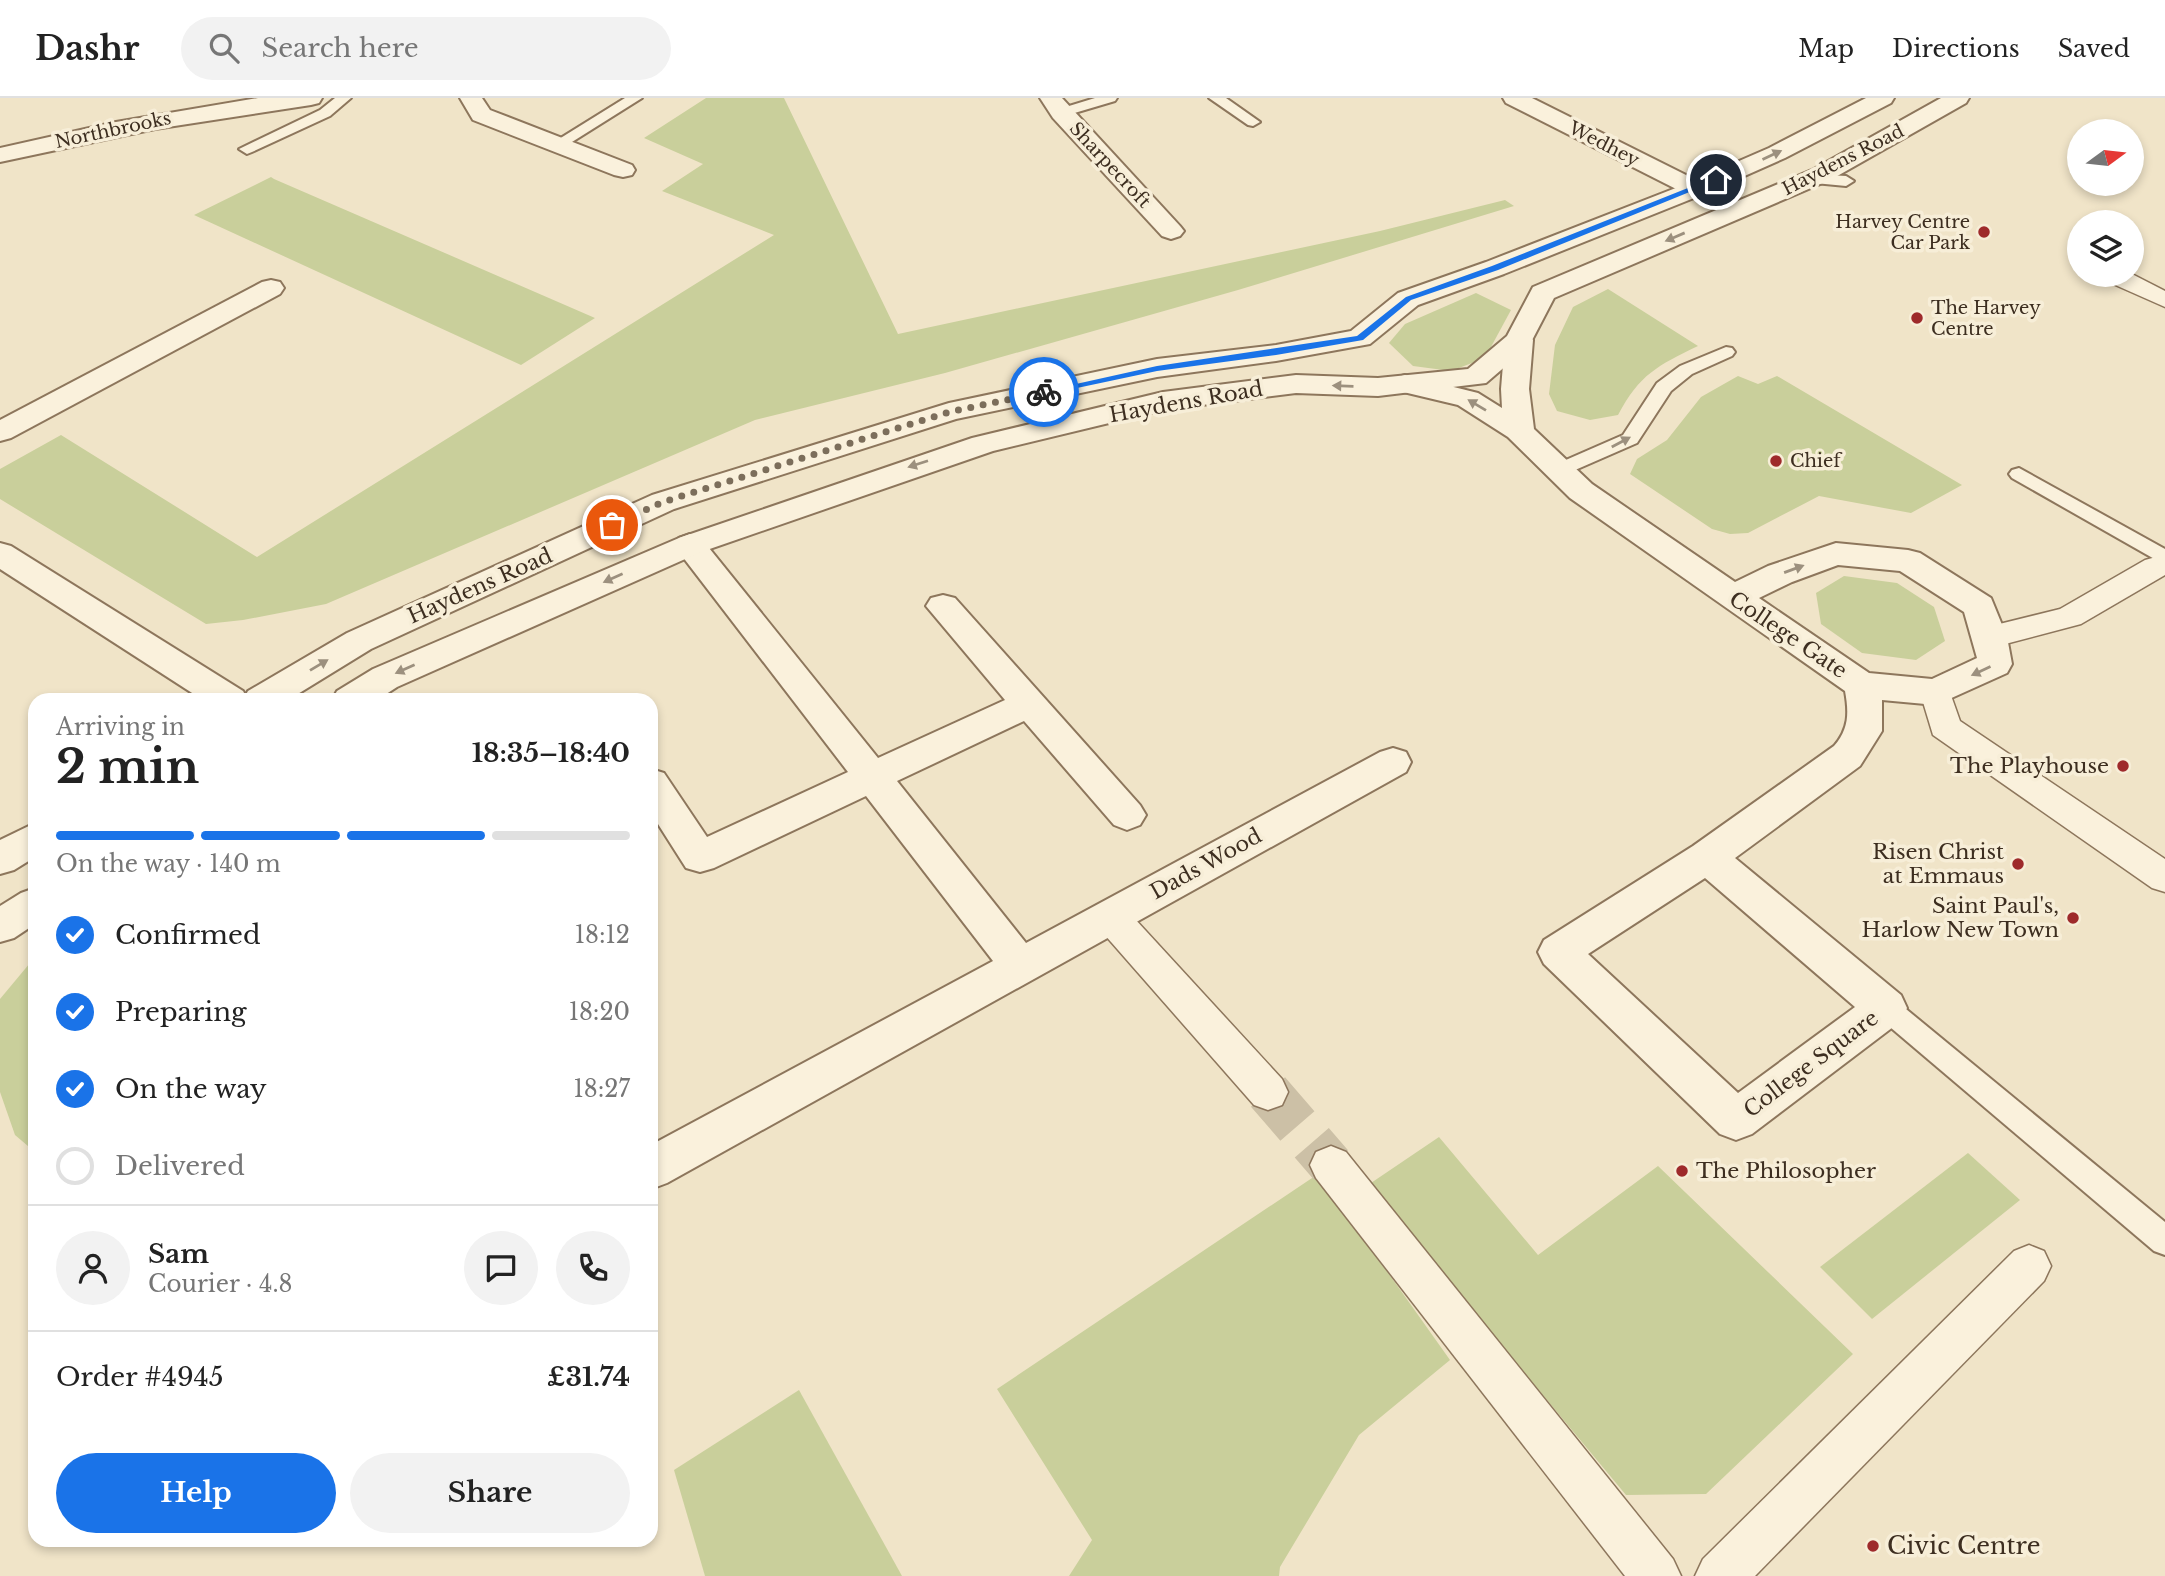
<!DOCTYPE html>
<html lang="en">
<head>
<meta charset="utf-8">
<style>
	body { margin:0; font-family:"Libre Baskerville",serif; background:#f2f2f2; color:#222; height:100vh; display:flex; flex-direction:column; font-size:26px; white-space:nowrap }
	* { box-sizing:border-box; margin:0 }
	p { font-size:23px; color:#767676 }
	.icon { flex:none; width:38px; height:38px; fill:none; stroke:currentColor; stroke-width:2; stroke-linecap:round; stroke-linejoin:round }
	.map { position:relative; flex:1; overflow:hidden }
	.drawer { position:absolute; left:28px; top:595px; width:630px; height:854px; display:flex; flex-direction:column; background:#fff; border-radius:21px; box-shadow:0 4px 10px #0003 }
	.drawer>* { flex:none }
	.needle { width:46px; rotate:75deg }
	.fabs { position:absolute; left:2067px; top:21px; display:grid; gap:14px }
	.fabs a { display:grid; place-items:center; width:77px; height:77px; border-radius:50%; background:#fff; box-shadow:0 4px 10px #0003; font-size:35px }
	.pin { position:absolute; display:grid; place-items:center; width:60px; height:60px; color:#fff; margin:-30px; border:4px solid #fff; border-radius:50%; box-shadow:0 2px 7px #0007 }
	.courier { position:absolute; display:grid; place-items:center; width:70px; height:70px; margin:-35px; border:5px solid #1a73e8; border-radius:50%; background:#fff; color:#222; box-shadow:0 2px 9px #0007 }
	.headline em { font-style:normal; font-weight:800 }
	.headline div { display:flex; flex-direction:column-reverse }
	.headline { display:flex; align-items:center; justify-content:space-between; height:119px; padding:0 28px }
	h1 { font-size:46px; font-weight:800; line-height:52px }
	.bar { display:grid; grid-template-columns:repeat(4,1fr); gap:10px 7px; align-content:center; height:84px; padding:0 28px }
	.bar i { height:9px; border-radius:5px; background:#e0e0e0 }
	.bar .on { background:#1a73e8 }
	.bar p { grid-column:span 4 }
	.line { display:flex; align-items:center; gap:18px; padding:0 28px; border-top:2px solid #e0e0e0 }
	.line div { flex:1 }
	.round { display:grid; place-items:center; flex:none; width:74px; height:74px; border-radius:37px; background:#f2f2f2 }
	ol { padding:0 28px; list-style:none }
	li { display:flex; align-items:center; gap:21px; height:77px }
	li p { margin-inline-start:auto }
	li .icon { padding:7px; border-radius:50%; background:#1a73e8; color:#fff; stroke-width:4 }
	li:last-child { color:#767676 }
	li i { width:38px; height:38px; border:4px solid #e0e0e0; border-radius:50% }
	.cta { display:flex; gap:14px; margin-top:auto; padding:14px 28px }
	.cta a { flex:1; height:80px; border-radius:42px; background:#1a73e8; color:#fff; font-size:28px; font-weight:800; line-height:80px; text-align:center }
	.cta a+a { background:#f2f2f2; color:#222 }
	header { display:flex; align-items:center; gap:42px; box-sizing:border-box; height:98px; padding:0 35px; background:#fff; border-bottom:2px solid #e0e0e0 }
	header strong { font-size:33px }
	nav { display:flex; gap:38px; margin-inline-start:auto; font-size:24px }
	.search { width:490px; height:63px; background:#f2f2f2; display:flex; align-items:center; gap:18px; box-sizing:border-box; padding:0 24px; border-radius:38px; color:#767676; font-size:26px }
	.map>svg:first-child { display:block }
</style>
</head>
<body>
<header>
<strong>Dashr</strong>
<div class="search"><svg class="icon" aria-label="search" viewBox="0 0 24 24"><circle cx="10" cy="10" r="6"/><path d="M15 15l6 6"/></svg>Search here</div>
<nav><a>Map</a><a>Directions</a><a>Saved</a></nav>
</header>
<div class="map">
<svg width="2165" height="1478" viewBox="0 0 2165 1478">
	<rect width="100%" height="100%" fill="#f0e4c8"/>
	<g fill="#c9cf9b">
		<polygon points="706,0 784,0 898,236 1380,133 1505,102 1514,108 1238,192 945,275 755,322 326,506 243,522 206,526 0,401 0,371 61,337 257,459 774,137 662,93 703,66 644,40"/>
		<polygon points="271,79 274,81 595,220 521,267 194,117"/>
		<path d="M1608,191L1698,248C1657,268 1640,276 1618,317L1590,322L1557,313L1549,296L1555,247L1573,209Z"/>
		<polygon points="1476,195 1511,212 1485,260 1451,273 1413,268 1389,245 1405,226"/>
		<polygon points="1738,278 1758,286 1777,278 1962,387 1911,415 1819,398 1748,435 1730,436 1712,431 1630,376 1637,361 1667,342 1701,299"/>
		<polygon points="1844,478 1897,485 1934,509 1945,543 1916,562 1862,555 1821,526 1816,495"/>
		<polygon points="35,859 35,1054 15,1037 0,994 0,901"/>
		<polygon points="1439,1039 1538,1157 1658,1068 1853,1256 1706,1396 1626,1397 1368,1087"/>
		<polygon points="1968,1055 2020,1102 1872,1221 1820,1169"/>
		<polygon points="1318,1076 1450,1262 1359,1337 1280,1469 1279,1478 1069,1478 1092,1442 997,1291"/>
		<polygon points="799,1292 902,1478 705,1478 674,1372"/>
	</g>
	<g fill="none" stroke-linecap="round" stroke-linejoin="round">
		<polyline stroke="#ccc0a6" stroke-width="45" stroke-dasharray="45 22" stroke-linecap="butt" points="1268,994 1331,1067"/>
		<defs>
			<g id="service">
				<polygon points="335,0 351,0 330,18 252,54 247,56 239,51 320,12"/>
				<polygon points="625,0 642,0 564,49 554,49 551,46"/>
				<polygon points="1095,0 1117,0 1115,3 1061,19 1054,15 1056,12"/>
				<polygon points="1209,0 1226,0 1260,24 1253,28 1248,27"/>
				<polygon points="1810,76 1846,78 1854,83 1846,88 1804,84 1802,81 1804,78"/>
				<polygon points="1726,249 1732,250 1735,254 1732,258 1692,276 1671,293 1637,345 1566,376 1552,376 1549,372 1552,368 1623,337 1657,285 1680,268"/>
				<polygon points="2019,370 2165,451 2165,467 2012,380 2009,376 2012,372"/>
				<polygon points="1886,899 1895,902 2165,1124 2165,1157 2154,1153 1877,918 1873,910 1877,902"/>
			</g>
			<g id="pedestrian">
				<polygon points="2132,176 2165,193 2165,209 2113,186 2110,181 2113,177"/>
				<polygon points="2156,459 2165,462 2165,477 2081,526 1990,550 1979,547 1974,539 1979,531 2060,511 2145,462"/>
				<polygon points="1936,582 1947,586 1960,623 2165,761 2165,794 2152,790 1933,637 1920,594 1925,586"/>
				<polygon points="1110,803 1123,808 1282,981 1288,994 1282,1007 1268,1012 1254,1007 1097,828 1092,818 1097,808"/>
				<polygon points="1331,1048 1346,1054 1673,1461 1681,1478 1625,1478 1316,1080 1310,1067 1316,1054"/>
				<polygon points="2029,1147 2044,1153 2051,1168 2044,1183 1755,1478 1695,1478 1703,1461 2014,1153"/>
			</g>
			<g id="minor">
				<polygon points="258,0 322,0 319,5 311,7 155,31 0,64 0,50 116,24"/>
				<polygon points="460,0 482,0 490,12 632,67 635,72 632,77 623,79 614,77 473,22"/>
				<polygon points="1040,0 1062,0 1180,128 1184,133 1180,138 1171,141 1162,138 1053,20"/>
				<polygon points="1503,0 1532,0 1704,86 1707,91 1704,96 1695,98 1686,96 1506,5"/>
				<polygon points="271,182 280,184 284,190 280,196 11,340 0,343 0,322 262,184"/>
				<path d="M1519,234L1529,236L1533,242L1529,291L1534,331L1592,386L1735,484L1768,468L1836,445L1908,452L1920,455L1991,500L2007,539L2012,566L2007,575L1936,607L1882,602V633L1860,668L1735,760L1901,897L1907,910L1901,923L1752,1036L1736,1042L1720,1036L1544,866L1538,854L1544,842L1693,748L1834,648C1849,631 1849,615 1845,593L1570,400L1508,339L1458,307L1395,292L1391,286L1395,280L1405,277L1478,295L1502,310L1501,291L1505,242L1509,236ZM1838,467L1900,473L1964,514L1977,560L1932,581L1869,575L1759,500L1792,484ZM1705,780L1855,909L1738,995L1588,856Z"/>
				<polygon points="690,436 701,440 878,660 1005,602 926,508 931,500 943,497 955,500 1140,707 1146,717 1140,727 1127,732 1114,727 1024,623 897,683 1026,845 1380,654 1393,650 1406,654 1411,664 1406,674 667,1085 651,1091 651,1047 993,863 866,698 714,770 700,774 686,770 651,715 651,671 664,675 707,739 848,674 679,454 674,447 679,440"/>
				<polygon points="0,445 11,448 243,593 248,602 203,602 0,471"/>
			</g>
			<g id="tertiary">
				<polygon points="1866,0 1894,0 1891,5 1785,60 1704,96 1504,176 1418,207 1370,246 1276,263 1157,279 956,321 674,411 371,551 288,602 243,602 248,593 347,535 652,397 949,305 1157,261 1276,247 1351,233 1398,195 1486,164 1686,86 1769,50"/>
				<polygon points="1941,0 1969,0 1966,5 1832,81 1554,200 1529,248 1486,285 1378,298 1296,295 1163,312 993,353 701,454 397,589 377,602 332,602 337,593 373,571 679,440 972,340 1163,294 1296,277 1378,280 1468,271 1507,238 1533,189 1814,71"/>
				<polygon points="35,725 35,759 14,772 0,776 0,742"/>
				<polygon points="35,790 35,826 14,840 0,844 0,808 21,795"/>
			</g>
		</defs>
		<use href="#service" stroke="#8d765c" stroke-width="4"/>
		<use href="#pedestrian" stroke="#8d765c" stroke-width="3"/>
		<use href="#minor" stroke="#8d765c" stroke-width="4"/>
		<use href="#tertiary" stroke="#8d765c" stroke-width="4"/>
		<use href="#service" fill="#faf1dc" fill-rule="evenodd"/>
		<use href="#pedestrian" fill="#faf1dc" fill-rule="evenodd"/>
		<use href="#minor" fill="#faf1dc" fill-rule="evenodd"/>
		<use href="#tertiary" fill="#faf1dc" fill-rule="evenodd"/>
	</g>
	<defs><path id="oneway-solid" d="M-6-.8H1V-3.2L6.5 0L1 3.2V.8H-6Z" transform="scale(1.75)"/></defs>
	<g fill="#9c907e">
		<use href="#oneway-solid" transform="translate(1772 57) rotate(-25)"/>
		<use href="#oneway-solid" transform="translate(1675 139) rotate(157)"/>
		<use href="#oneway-solid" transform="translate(1343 288) rotate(-178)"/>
		<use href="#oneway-solid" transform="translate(1477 307) rotate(-149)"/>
		<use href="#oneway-solid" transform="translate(1621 344) rotate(-28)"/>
		<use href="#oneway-solid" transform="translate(918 366) rotate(162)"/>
		<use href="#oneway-solid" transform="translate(1794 471) rotate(-20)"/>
		<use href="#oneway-solid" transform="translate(613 480) rotate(156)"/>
		<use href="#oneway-solid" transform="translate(319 567) rotate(-31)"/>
		<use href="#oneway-solid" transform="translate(405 571) rotate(156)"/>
		<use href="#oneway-solid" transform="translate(1981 573) rotate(155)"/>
	</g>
	<polygon fill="#1a73e8" points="1713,80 1719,82 1498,172 1411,202 1363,242 1276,257 1157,273 1044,297 1040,294 1157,268 1357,238 1406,199 1492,168"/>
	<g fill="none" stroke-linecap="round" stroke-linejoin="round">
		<polyline stroke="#7c6e5b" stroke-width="7" stroke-dasharray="0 12.6" points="612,427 663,404 949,314 1044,294"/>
	</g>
	<g fill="#9e2a2b" stroke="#f7eed8" stroke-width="2.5">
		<circle cx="1984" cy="134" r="7"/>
		<circle cx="1917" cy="220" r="7"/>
		<circle cx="1776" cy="363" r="7"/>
		<circle cx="2123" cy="668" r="7"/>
		<circle cx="2018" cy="766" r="7"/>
		<circle cx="2073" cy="820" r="7"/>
		<circle cx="1682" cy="1073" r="7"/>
		<circle cx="1873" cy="1448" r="7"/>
	</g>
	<g text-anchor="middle" stroke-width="7" stroke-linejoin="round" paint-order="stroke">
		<g font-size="18" fill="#3d2e20" stroke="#f7eed8">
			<text transform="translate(113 32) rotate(-12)" y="6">Northbrooks</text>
			<text transform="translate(1604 46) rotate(27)" y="6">Wedhey</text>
			<text transform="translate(1843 62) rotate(-27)" y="6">Haydens Road</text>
			<text transform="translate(1110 67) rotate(47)" y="6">Sharpecroft</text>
		</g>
		<g font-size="18" fill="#3d2e20" stroke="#f7eed8" text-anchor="start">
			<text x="1970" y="130" text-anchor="end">Harvey Centre<tspan x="1970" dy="21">Car Park</tspan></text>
			<text x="1931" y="216">The Harvey<tspan x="1931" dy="21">Centre</tspan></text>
			<text x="1790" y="369">Chief</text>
		</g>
		<g font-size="21" fill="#3d2e20" stroke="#f7eed8">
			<text transform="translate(1186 304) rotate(-10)" y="7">Haydens Road</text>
			<text transform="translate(480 488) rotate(-24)" y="7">Haydens Road</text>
			<text transform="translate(1788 537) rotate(34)" y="7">College Gate</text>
			<text transform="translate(1206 766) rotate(-29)" y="7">Dads Wood</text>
			<text transform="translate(1811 966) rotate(-37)" y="7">College Square</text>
		</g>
		<g font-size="21" fill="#3d2e20" stroke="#f7eed8" text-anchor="end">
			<text x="2109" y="675">The Playhouse</text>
			<text x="2004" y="761">Risen Christ<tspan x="2004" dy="24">at Emmaus</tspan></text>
			<text x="2059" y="815">Saint Paul's,<tspan x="2059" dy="24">Harlow New Town</tspan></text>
			<text x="1696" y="1080" text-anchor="start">The Philosopher</text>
		</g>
		<g font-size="24" fill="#3d2e20" stroke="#f7eed8" text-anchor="start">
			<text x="1887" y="1456">Civic Centre</text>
		</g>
	</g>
</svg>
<div class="fabs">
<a><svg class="needle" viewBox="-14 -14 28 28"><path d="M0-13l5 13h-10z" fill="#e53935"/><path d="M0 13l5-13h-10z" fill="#767676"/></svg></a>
<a><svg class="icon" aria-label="layers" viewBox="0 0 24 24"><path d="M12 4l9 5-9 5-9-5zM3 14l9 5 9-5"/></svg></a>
</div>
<div class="pin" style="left:612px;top:427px;background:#ea580c"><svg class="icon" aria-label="bag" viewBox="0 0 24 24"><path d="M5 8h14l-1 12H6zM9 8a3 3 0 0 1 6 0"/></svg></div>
<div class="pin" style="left:1716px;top:82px;background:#1f2937"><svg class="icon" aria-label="home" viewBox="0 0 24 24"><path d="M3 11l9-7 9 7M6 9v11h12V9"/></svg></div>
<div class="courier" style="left:1044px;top:294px"><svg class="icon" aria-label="bike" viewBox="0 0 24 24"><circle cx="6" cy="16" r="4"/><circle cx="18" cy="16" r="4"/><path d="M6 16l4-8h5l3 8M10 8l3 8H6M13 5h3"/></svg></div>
<section class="drawer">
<div class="headline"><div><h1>2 min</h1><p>Arriving in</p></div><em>18:35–18:40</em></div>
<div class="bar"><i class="on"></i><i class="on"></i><i class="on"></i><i></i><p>On the way · 140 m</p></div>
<ol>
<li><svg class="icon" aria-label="check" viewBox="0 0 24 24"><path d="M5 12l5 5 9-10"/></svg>Confirmed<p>18:12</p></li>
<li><svg class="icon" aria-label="check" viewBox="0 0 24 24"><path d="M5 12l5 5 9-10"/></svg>Preparing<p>18:20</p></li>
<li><svg class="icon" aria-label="check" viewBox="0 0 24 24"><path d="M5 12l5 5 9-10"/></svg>On the way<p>18:27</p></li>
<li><i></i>Delivered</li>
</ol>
<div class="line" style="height:126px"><a class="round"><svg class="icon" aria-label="person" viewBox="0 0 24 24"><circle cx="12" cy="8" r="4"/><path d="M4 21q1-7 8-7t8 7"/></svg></a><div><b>Sam</b><p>Courier · 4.8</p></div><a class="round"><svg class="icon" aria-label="chat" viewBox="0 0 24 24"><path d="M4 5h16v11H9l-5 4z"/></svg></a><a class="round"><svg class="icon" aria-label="phone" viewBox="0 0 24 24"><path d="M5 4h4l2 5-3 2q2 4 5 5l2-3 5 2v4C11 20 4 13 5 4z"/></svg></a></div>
<div class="line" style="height:91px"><div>Order #4945</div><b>£31.74</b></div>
<div class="cta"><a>Help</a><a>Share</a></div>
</section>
</div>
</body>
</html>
